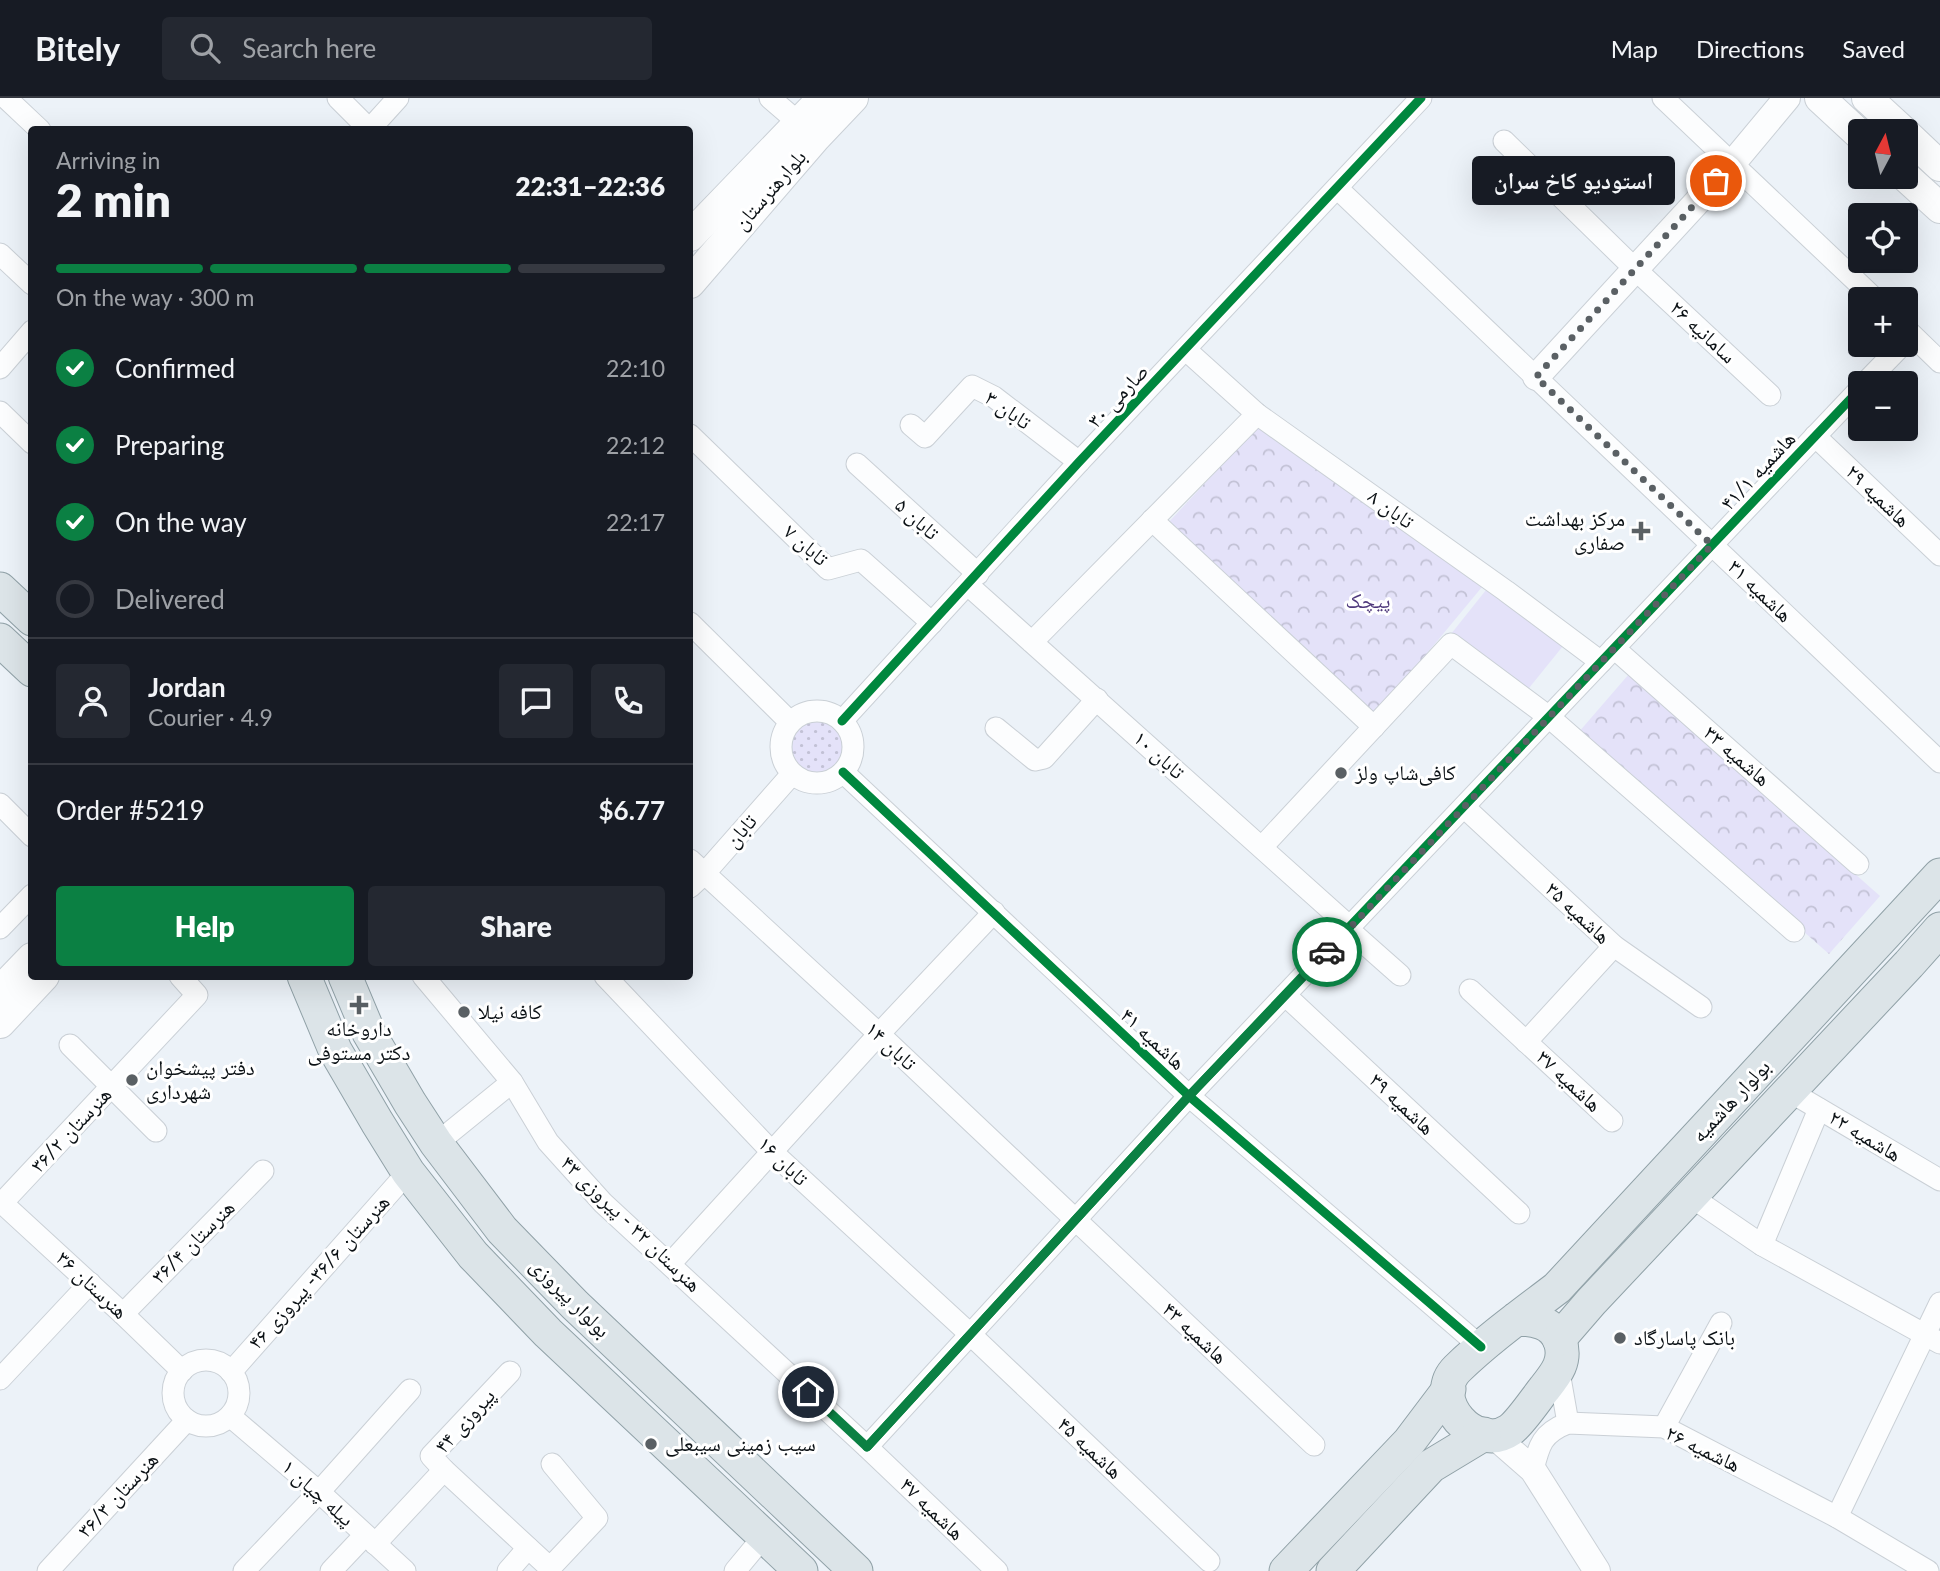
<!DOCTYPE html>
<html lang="en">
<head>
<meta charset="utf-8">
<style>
	body { margin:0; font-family:Lato,"Noto Naskh Arabic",sans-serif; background:#242831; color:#f1f3f6; height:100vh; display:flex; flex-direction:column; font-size:26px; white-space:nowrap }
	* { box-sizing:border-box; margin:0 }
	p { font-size:23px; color:#9ea1a6 }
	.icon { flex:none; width:38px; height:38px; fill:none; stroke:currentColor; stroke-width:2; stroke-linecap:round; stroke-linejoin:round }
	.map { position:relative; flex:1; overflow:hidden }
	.drawer { position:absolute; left:28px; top:28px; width:665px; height:854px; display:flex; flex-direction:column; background:#171b24; border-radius:7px; box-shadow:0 7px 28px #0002 }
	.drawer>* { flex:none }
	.needle { width:46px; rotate:7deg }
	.buttons { position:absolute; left:1848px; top:21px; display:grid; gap:14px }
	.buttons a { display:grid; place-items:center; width:70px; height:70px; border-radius:7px; background:#171b24; box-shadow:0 7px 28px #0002; font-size:35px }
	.pin { position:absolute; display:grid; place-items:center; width:60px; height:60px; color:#fff; margin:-30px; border:4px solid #fff; border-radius:50%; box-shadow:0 2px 7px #0007 }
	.courier { position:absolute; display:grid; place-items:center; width:70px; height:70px; margin:-35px; border:5px solid #0b8043; border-radius:50%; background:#fff; color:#222; box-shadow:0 2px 9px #0007 }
	.bubble { position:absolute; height:49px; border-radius:7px; background:#171b24; box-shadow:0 7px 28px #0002; font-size:23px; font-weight:800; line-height:49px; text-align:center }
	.overview em { font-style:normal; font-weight:800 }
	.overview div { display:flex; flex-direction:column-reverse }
	.overview { display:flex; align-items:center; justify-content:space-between; height:119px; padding:0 28px }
	h1 { font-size:46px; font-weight:800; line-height:52px }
	.bar { display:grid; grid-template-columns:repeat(4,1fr); gap:10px 7px; align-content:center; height:84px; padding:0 28px }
	.bar i { height:9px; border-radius:5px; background:#363941 }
	.bar .active { background:#0b8043 }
	.bar p { grid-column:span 4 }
	.line { display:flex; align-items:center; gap:18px; padding:0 28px; border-top:2px solid #363941 }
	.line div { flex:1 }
	.round { display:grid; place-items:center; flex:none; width:74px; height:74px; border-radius:7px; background:#242831 }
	ol { padding:0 28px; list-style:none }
	li { display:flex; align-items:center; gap:21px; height:77px }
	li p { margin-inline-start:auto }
	li .icon { padding:7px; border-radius:50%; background:#0b8043; color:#fff; stroke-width:4 }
	li:last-child { color:#9ea1a6 }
	li i { width:38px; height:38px; border:4px solid #363941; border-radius:50% }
	.button { display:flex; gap:14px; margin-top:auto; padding:14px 28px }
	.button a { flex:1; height:80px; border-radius:7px; background:#0b8043; color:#fff; font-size:28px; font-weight:800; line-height:80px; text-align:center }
	.button a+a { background:#242831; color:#f1f3f6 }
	header { display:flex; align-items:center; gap:42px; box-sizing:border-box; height:98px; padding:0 35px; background:#171b24; border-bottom:2px solid #363941 }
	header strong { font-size:33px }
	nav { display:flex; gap:38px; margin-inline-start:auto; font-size:24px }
	.search { width:490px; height:63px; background:#242831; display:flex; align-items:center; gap:18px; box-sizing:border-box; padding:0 24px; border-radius:7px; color:#9ea1a6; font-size:26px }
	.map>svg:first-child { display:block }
</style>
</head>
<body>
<header>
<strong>Bitely</strong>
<div class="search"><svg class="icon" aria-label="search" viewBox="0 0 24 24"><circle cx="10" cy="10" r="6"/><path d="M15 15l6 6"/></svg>Search here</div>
<nav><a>Map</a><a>Directions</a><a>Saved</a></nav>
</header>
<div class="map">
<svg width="1940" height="1473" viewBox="0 0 1940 1473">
	<defs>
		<pattern id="grass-dots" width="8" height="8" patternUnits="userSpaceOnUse" patternTransform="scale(1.75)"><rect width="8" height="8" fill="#e4e2f9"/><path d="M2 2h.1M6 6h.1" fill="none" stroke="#c2c1d5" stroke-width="1.8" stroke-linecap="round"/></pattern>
		<pattern id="forest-crowns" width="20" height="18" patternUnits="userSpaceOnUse" patternTransform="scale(1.75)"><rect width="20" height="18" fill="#e4e2f9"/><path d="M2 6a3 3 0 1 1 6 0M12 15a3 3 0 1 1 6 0" fill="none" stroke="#c2c1d5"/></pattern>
	</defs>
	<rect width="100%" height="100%" fill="#ecf2f8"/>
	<circle fill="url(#grass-dots)" cx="817" cy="649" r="26"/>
	<g fill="url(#forest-crowns)">
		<polygon points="1259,327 1482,489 1375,618 1168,425"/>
		<polygon points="1629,576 1880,798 1829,856 1578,635"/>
	</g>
	<polygon fill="#e4e2f9" points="1486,492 1563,548 1525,595 1451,536"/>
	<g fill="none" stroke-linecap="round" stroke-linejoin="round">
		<defs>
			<g id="minor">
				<polyline points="6,0 40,32"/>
				<polyline points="338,0 369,31"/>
				<polyline points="770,0 799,25"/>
				<polyline points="1663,0 1875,201"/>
				<polyline points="369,32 398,0"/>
				<polyline points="1504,43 1635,171 1770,297"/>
				<polyline points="1337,90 1940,664"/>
				<polyline points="0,156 32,186"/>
				<polyline points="1906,231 1940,264"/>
				<polyline points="1186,252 1257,316 1506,493 1601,564"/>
				<polyline points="0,270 32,233"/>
				<polyline points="1865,285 1902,247"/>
				<polyline points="0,314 32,345"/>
				<polyline points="911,327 925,339 972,288 994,299 1079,364"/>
				<polyline points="690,337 828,471 861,462 932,525"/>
				<polyline points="1815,338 1940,457"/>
				<polyline points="857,366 978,476"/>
				<polyline points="1152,422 1374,629"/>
				<polyline points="968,487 1350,829"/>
				<polyline points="690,525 790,624"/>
				<polyline points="1032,544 1257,316"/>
				<polyline points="1614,550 1858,766"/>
				<circle cx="817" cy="649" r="36"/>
				<polyline points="842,623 1079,364 1421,0"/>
				<polyline points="996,630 1035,662 1044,660 1097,601"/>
				<polyline points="843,674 1189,998 1481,1249"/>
				<polyline points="0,706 32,738"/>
				<polyline points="1464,709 1614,848 1701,909"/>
				<polyline points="1262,749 1451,546 1549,619 1794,833"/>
				<polyline points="690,762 879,936 1314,1347"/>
				<polyline points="690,789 704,776 792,676"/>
				<polyline points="0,830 32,797"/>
				<polyline points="1348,831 1400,877"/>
				<polyline points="423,878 512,984 548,1044 603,1105 867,1349 997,1473"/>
				<polyline points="605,878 771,1053 971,1237 1209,1463"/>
				<polyline points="1470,892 1612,1023"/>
				<polyline points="1285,897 1519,1115"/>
				<polyline points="1526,944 1614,848"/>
				<polyline points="70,947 156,1033"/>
				<polyline points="1789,993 1940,1082"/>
				<polyline points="448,1036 512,984"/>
				<polyline points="1690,1098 1762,1147 1940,1245"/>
				<polyline points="0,1103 123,1216 182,1273"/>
				<polyline points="2,1105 197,897 180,878"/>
				<polyline points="1762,1147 1819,1011"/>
				<polyline points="670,1166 879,936 994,814"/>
				<polyline points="123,1216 263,1073"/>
				<circle cx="206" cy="1295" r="33"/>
				<polyline points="231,1274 408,1074"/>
				<polyline points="510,1274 431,1358 444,1372 550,1470 597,1420 552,1366"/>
				<polyline points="1559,1274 1568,1325"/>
				<polyline points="0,1281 90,1185"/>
				<polyline points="230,1318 319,1394 405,1473"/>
				<polyline points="1664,1329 1721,1225"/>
				<polyline points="867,1349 1189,998 1860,291"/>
				<path d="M1533,1372C1539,1347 1542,1335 1568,1325L1664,1329L1837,1419L1928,1473"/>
				<polyline points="1837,1419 1940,1205"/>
				<polyline points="375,1446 444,1372"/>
				<polyline points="48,1473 187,1322"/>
				<polyline points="244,1473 319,1394 410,1292"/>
				<polyline points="331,1473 365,1437"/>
				<polyline points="508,1473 528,1450"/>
				<polyline points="735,1473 764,1438"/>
			</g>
			<g id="tertiary">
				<polyline points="1536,279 1732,66 1787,0"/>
				<polyline points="1493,1337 1533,1372 1597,1473"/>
			</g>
			<g id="secondary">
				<polyline points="1820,0 1860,37"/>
				<polyline points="1867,0 1903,33"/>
				<polyline points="1906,36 1940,68"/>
				<polyline points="1906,79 1940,110"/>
				<polyline points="690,138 823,0"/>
				<polyline points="690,185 815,40 853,0"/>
				<polyline points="0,893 32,860"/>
				<polyline points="0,925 44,878"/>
			</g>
			<g id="primary">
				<polyline points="0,491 32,521"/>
				<polyline points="0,542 32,572"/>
				<polyline points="304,878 335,952 377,1024 408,1074 473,1157 548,1235 801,1473"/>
				<polyline points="345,878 369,935 410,1005 436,1045 502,1132 575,1207 856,1473"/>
				<path d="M1516,1221C1534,1221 1553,1224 1560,1243C1567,1263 1556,1276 1544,1291C1536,1301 1520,1325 1510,1332C1475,1356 1427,1301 1457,1271C1488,1241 1523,1216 1557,1190L1940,777"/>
				<polyline points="1559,1241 1591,1204 1909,866 1940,831"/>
				<polyline points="1286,1473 1409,1344 1449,1291"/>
				<polyline points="1333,1473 1431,1368 1484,1336"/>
			</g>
		</defs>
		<use href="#minor" stroke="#cad0d6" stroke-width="23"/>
		<use href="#tertiary" stroke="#cad0d6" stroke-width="28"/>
		<use href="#secondary" stroke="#cad0d6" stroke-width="32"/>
		<use href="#primary" stroke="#90a1a7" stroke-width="35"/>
		<use href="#minor" stroke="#fcfdfe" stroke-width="21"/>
		<use href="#tertiary" stroke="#fcfdfe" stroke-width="26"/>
		<use href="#secondary" stroke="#fcfdfe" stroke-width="30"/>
		<use href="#primary" stroke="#dce4e8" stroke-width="33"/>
		<defs>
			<g id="cycleway">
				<polyline points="842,623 1079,364 1421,0"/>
				<polyline points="843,674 1189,998 1481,1249"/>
				<polyline points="867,1349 1189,998 1860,291"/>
			</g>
		</defs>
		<use href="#cycleway" stroke="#fff" stroke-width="13"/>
		<use href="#cycleway" stroke="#00873e" stroke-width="9"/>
	</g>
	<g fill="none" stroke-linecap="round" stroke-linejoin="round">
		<polyline stroke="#5a6064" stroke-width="7" stroke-dasharray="0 12.6" points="1327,854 1712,447 1536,279 1716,83"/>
		<polyline stroke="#0b8043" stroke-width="9" points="808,1294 867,1349 1189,998 1327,854"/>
	</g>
	<g fill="#5a6064" stroke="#fff" stroke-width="2.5">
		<path d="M1637.5 422.5h7v7h7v7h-7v7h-7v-7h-7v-7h7z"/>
		<circle cx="1341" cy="675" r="7"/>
		<path d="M355.5 896.5h7v7h7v7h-7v7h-7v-7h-7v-7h7z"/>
		<circle cx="464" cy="914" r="7"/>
		<circle cx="132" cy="982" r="7"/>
		<circle cx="1620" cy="1240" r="7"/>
		<circle cx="651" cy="1346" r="7"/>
	</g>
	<g text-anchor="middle" stroke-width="6" stroke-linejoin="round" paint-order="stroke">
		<g font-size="21" fill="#0b1115" stroke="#fff">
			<text transform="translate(770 92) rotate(-49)" y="7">بلوارهنرستان</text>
			<text transform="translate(1703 234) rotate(43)" y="7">سامانیه ۲۶</text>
			<text transform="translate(1118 298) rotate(-47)" y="7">صارمی ۳۰</text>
			<text transform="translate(1008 312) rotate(35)" y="7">تابان ۳</text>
			<text transform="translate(1758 373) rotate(-47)" y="7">هاشمیه ۴۱/۱</text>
			<text transform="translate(1878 398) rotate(44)" y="7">هاشمیه ۲۹</text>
			<text transform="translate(1391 411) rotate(36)" y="7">تابان ۸</text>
			<text transform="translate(917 421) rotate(42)" y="7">تابان ۵</text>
			<text transform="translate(806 447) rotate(41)" y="7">تابان ۷</text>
			<text transform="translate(1760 493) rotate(44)" y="7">هاشمیه ۳۱</text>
			<text transform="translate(1159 657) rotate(42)" y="7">تابان ۱۰</text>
			<text transform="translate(1737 658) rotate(41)" y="7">هاشمیه ۳۳</text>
			<text transform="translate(741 733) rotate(-49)" y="7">تابان</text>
			<text transform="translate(1578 815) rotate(43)" y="7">هاشمیه ۳۵</text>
			<text transform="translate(1153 941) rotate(43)" y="7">هاشمیه ۴۱</text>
			<text transform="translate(891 948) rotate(43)" y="7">تابان ۱۴</text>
			<text transform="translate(1569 983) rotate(43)" y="7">هاشمیه ۳۷</text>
			<text transform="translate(1731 1003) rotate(-47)" y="7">بولوار هاشمیه</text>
			<text transform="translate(1402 1006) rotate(43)" y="7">هاشمیه ۳۹</text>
			<text transform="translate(71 1032) rotate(-47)" y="7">هنرستان ۳۶/۲</text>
			<text transform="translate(1865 1038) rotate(31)" y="7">هاشمیه ۲۲</text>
			<text transform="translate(783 1063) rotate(44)" y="7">تابان ۱۶</text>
			<text transform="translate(631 1126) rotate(44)" y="7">هنرستان ۳۲ - پیروزی ۴۳</text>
			<text transform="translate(193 1144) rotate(-45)" y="7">هنرستان ۳۶/۴</text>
			<text transform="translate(319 1174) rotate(-48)" y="7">هنرستان ۳۶/۶- پیروزی ۴۶</text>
			<text transform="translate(92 1187) rotate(43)" y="7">هنرستان ۳۶</text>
			<text transform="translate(570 1200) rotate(45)" y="7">بولوار پیروزی</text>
			<text transform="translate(1195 1235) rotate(43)" y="7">هاشمیه ۴۳</text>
			<text transform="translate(465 1323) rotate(-48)" y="7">پیروزی ۴۴</text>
			<text transform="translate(1090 1350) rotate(43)" y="7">هاشمیه ۴۵</text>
			<text transform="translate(1703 1351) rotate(26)" y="7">هاشمیه ۲۶</text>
			<text transform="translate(318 1395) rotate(42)" y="7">پیله چیان ۱</text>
			<text transform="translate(118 1397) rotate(-47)" y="7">هنرستان ۳۶/۳</text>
			<text transform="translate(932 1411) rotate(44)" y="7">هاشمیه ۴۷</text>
		</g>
		<g font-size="21" fill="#0b1115" stroke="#fff" text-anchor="start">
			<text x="1625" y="428" text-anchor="end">مرکز بهداشت<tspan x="1625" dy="24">صفاری</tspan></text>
			<text x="1355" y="682">کافی‌شاپ ولز</text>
			<text x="478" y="921">کافه نیلا</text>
			<text x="359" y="938" text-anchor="middle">داروخانه<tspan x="359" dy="24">دکتر مستوفی</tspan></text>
			<text x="146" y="977">دفتر پیشخوان<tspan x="146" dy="24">شهرداری</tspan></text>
			<text x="1634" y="1247">بانک پاسارگاد</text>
			<text x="665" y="1353">سیب زمینی سیبعلی</text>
		</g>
		<g font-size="21" fill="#4f397c" stroke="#fff">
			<text x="1368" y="510">پیچک</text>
		</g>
	</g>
</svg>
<div class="buttons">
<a><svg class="needle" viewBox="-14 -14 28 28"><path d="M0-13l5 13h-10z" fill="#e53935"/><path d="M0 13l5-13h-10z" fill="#9ea1a6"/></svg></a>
<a><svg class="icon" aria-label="locate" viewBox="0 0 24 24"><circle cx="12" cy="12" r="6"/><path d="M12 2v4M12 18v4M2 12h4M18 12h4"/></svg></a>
<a>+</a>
<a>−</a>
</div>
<div class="pin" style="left:1716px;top:83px;background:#ea580c"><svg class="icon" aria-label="bag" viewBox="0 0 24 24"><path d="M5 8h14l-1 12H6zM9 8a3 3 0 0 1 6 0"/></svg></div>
<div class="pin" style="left:808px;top:1294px;background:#1f2937"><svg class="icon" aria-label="home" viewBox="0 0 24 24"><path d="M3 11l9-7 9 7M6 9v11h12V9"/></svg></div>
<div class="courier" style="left:1327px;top:854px"><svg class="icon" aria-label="car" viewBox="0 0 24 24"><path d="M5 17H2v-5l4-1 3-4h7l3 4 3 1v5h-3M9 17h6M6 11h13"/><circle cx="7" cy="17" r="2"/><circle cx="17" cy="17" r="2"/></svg></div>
<div class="bubble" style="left:1472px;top:58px;width:203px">استودیو کاخ سران</div>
<section class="drawer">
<div class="overview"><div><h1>2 min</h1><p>Arriving in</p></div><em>22:31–22:36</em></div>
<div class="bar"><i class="active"></i><i class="active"></i><i class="active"></i><i></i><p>On the way · 300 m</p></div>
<ol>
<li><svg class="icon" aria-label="check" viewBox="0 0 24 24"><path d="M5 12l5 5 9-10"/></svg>Confirmed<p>22:10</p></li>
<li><svg class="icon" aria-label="check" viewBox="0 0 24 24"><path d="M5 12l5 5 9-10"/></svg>Preparing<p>22:12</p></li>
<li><svg class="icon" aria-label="check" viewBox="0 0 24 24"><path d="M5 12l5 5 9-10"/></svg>On the way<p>22:17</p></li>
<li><i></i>Delivered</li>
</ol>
<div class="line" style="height:126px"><a class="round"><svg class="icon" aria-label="person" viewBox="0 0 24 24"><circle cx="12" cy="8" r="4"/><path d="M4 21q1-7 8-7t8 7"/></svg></a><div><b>Jordan</b><p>Courier · 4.9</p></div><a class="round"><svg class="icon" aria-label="chat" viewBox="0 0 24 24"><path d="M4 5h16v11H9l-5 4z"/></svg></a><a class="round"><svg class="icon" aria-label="phone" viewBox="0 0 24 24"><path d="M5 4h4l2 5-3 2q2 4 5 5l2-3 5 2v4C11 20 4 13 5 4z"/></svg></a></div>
<div class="line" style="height:91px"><div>Order #5219</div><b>$6.77</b></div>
<div class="button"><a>Help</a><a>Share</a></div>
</section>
</div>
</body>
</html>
